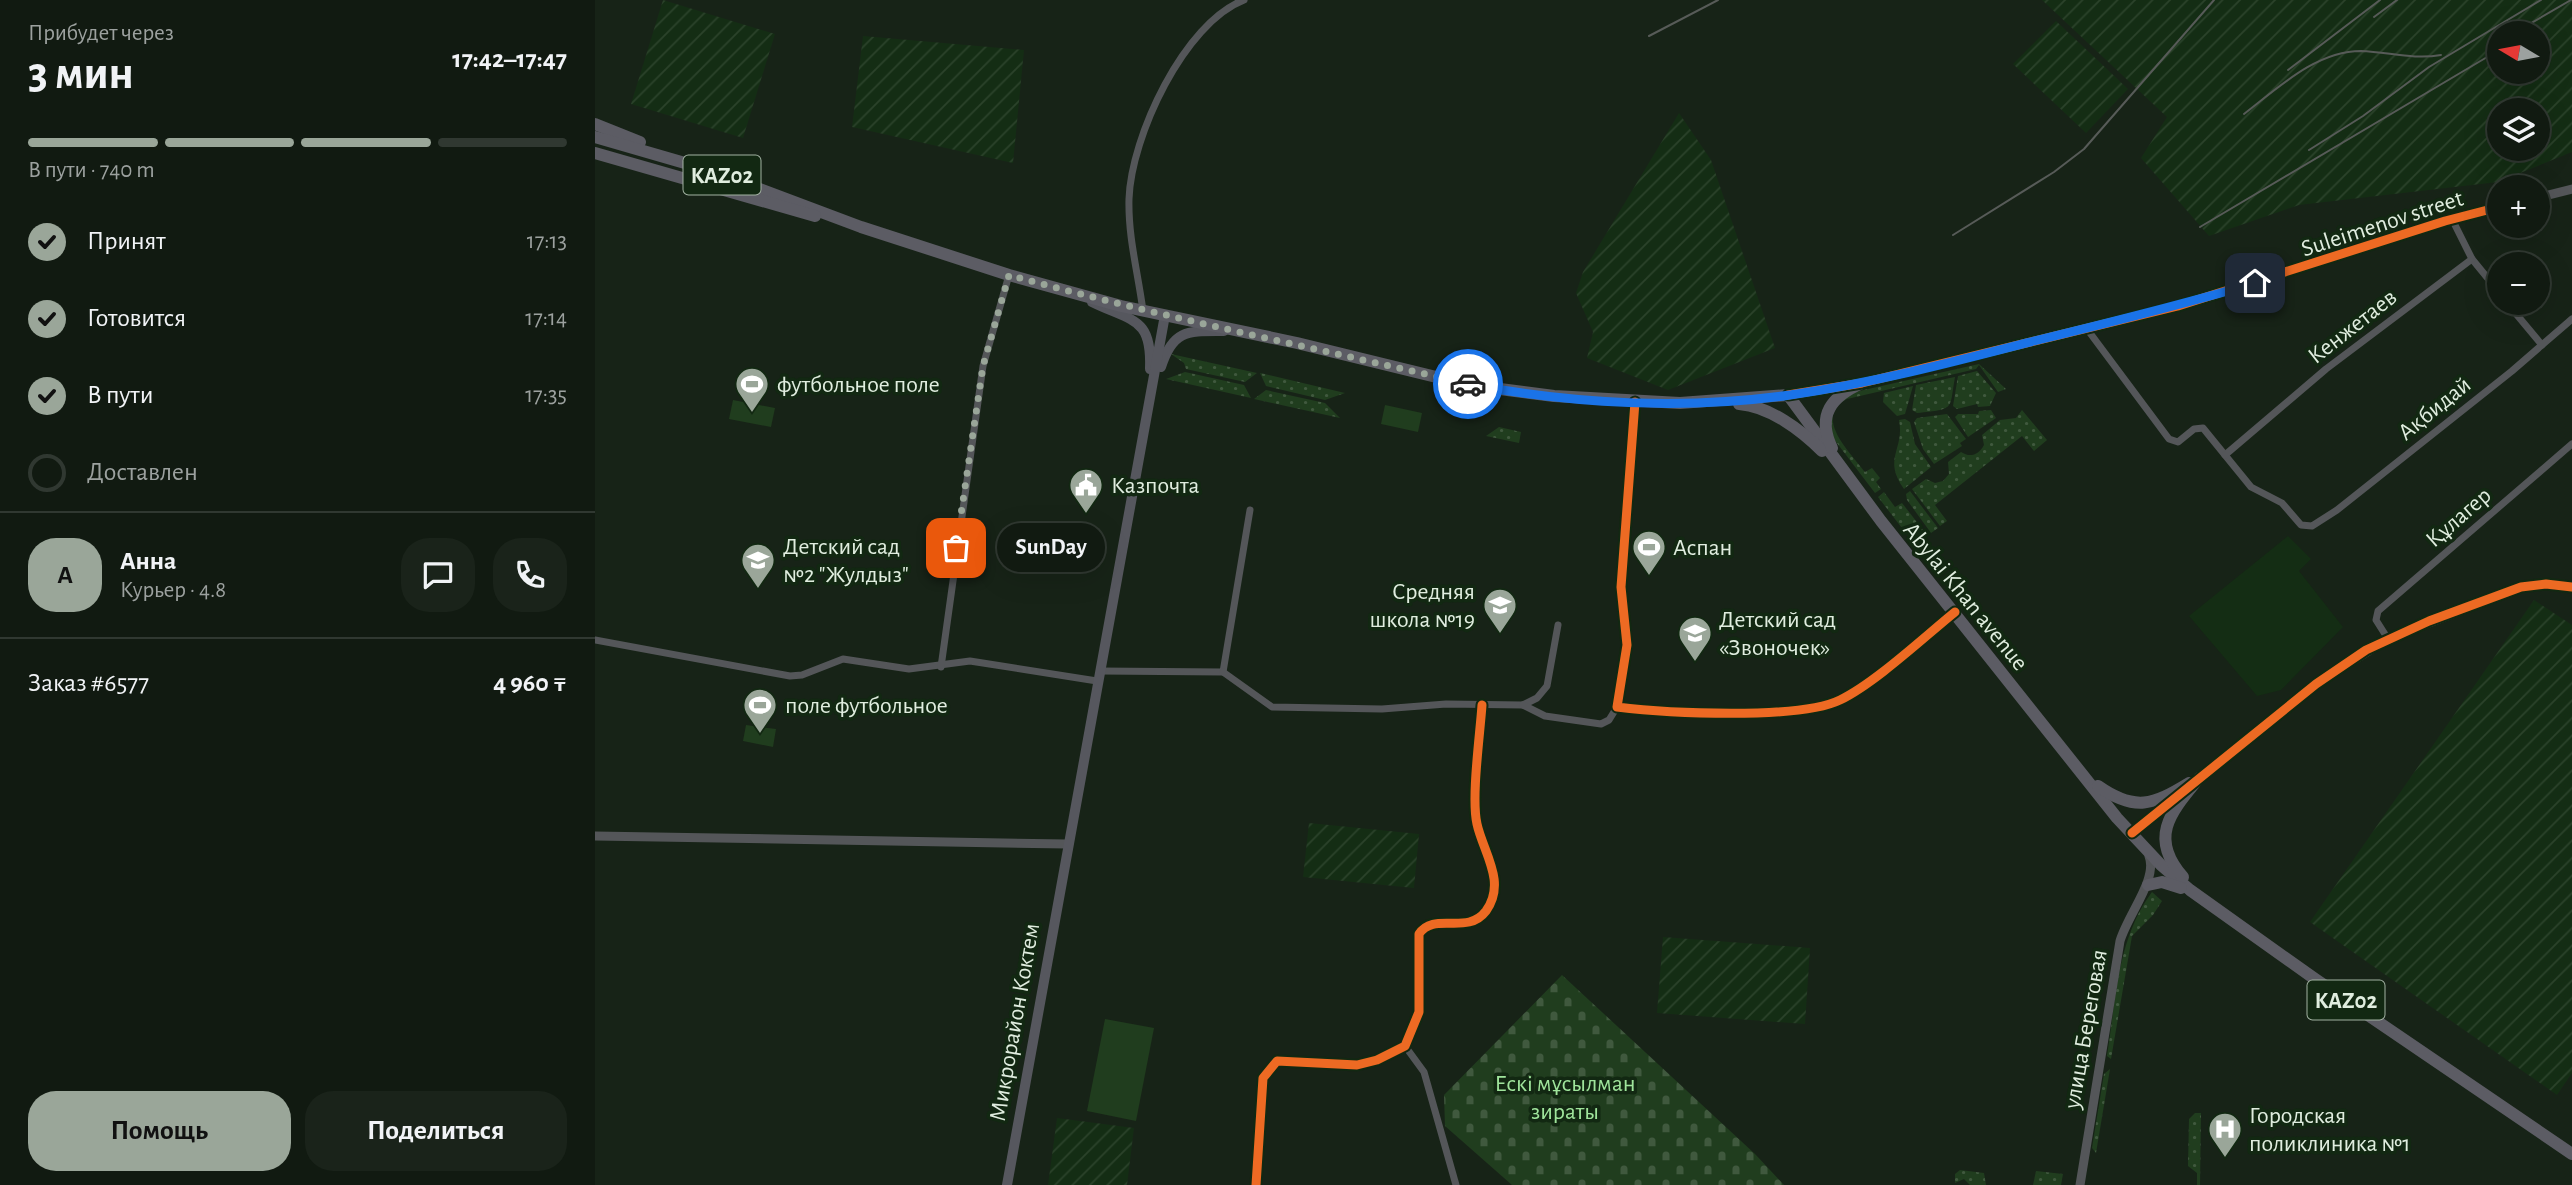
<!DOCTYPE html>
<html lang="ru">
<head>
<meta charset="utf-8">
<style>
	body { margin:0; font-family:"Alegreya Sans",sans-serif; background:#1a231a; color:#f1f3f6; height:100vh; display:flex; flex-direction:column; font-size:26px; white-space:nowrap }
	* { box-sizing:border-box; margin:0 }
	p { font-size:23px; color:#9ca19f }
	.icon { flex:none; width:38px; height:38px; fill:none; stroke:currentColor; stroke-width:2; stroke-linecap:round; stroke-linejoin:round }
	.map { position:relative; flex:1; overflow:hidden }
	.panel { display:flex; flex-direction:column; background:#111a11; width:595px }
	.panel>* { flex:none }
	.needle { width:46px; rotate:280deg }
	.tools { position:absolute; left:1892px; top:21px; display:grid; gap:14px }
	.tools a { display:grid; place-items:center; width:63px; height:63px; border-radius:50%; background:#111a11; box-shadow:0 7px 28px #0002,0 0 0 2px #303831; font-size:35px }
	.pin { position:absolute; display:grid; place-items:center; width:60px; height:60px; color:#fff; margin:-30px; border-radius:14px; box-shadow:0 4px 10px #0006 }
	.courier { position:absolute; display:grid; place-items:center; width:70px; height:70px; margin:-35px; border:5px solid #1a73e8; border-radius:50%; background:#fff; color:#222; box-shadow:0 2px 9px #0007 }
	.bubble { position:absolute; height:49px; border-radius:24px; background:#111a11; box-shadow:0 7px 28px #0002,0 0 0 2px #303831; font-size:23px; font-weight:600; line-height:49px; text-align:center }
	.overview em { font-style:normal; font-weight:600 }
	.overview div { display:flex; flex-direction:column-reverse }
	.overview { display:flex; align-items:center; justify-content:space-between; height:119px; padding:0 28px }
	h1 { font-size:46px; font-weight:600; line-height:52px }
	.bar { display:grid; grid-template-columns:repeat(4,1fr); gap:10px 7px; align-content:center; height:84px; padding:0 28px }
	.bar i { height:9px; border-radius:5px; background:#303831 }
	.bar .active { background:#9aa699 }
	.bar p { grid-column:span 4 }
	.line { display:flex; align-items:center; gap:18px; padding:0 28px; border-top:2px solid #303831 }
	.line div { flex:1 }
	.round { display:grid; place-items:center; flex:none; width:74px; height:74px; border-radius:28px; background:#1a231a }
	ol { padding:0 28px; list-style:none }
	li { display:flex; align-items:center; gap:21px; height:77px }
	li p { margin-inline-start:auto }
	li .icon { padding:7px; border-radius:50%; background:#9aa699; color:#111; stroke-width:4 }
	li:last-child { color:#9ca19f }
	li i { width:38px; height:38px; border:4px solid #303831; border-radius:50% }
	.action { display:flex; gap:14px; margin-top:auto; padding:14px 28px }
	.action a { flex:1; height:80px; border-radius:28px; background:#9aa699; color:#111; font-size:28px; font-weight:600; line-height:80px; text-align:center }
	.action a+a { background:#1a231a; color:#f1f3f6 }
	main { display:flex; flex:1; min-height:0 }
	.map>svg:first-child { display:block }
</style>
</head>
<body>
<main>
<section class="panel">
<div class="overview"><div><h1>3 мин</h1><p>Прибудет через</p></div><em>17:42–17:47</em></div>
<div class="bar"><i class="active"></i><i class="active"></i><i class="active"></i><i></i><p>В пути · 740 m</p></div>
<ol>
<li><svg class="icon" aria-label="check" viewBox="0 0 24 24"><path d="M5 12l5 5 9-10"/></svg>Принят<p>17:13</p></li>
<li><svg class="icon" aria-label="check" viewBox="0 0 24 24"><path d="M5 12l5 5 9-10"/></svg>Готовится<p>17:14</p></li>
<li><svg class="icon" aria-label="check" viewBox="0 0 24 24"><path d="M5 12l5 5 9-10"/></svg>В пути<p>17:35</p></li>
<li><i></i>Доставлен</li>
</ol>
<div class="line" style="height:126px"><b class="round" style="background:#9aa699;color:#111">А</b><div><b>Анна</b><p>Курьер · 4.8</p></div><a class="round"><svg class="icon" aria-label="chat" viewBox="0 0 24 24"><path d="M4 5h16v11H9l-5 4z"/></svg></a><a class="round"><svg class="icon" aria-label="phone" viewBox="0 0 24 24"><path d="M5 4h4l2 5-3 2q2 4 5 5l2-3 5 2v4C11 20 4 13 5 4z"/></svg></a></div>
<div class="line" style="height:91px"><div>Заказ #6577</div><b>4 960 ₸</b></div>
<div class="action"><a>Помощь</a><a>Поделиться</a></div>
</section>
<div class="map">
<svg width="1977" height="1185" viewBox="0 0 1977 1185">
	<defs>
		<pattern id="industrial-furrows" width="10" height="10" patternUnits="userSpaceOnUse" patternTransform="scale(1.75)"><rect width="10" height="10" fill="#142d14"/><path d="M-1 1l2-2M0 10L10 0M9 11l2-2" fill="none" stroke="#2b422a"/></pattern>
		<pattern id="grass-dots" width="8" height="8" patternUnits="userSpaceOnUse" patternTransform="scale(1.75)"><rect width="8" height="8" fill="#203d1e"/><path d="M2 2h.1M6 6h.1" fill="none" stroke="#40593e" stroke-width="1.8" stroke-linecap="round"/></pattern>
		<pattern id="cemetery-stones" width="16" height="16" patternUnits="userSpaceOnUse" patternTransform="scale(1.75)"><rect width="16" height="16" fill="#203d1e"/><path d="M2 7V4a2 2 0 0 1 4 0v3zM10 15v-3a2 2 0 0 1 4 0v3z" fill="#40593e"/></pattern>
	</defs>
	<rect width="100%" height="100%" fill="#172317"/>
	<polygon fill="#142d14" points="1693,536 1716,559 1704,571 1748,627 1686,690 1662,696 1594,616"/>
	<g fill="url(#industrial-furrows)" fill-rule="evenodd">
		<polygon points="68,0 180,34 148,138 36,104"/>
		<path d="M1447,0H1977V152L1903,182L1704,205L1614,236L1546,158L1572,117ZM1904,33H1942V72H1904ZM1904,110H1942V149H1904Z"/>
		<polygon points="1461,21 1533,89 1491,133 1418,64"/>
		<polygon points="268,36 429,50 418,163 257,127"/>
		<polygon points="1084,113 1116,160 1180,348 1073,390 992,358 998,332 981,293 988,272"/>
		<polygon points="1939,600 1977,625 1977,1073 1962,1095 1715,922"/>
		<polygon points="714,823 824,834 819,888 708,877"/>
		<polygon points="1068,937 1215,948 1210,1024 1062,1013"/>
		<polygon points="462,1118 539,1128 532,1185 453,1185"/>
	</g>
	<g fill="url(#grass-dots)">
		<polygon points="576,354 662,373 650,382 591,369 589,363"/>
		<path d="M1384,364L1411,389L1403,392L1384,365L1381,369L1252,399C1217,417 1256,453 1270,472L1277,468L1285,478L1281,482L1286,489L1280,493L1235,434L1236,405L1260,392Z"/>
		<polygon points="1382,371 1401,393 1395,406 1383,407 1382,404 1362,409 1358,406 1363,376"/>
		<polygon points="590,372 649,385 656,398 571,379"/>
		<polygon points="665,373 750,393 730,400 671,386"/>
		<path d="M1360,377C1354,410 1361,409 1322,413L1317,410L1321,385Z"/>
		<polygon points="1318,386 1310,414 1302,416 1288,402 1289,393"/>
		<polygon points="671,390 730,403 745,418 659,399"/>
		<polygon points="1396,410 1401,418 1373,437 1360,417 1363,414 1383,414 1384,411"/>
		<path d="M1427,410L1452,440L1439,451L1427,436L1340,505L1352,521L1345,526L1317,489L1331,479L1340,483L1348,481L1354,474L1353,462L1366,452C1375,458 1384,455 1389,445L1387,435L1405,420L1421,418Z"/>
		<polygon points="1352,414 1371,439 1365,443 1367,446 1339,464 1328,449 1319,422 1322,418"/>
		<path d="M1310,419L1315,422L1320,444L1336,467L1309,489C1287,458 1310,450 1304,420Z"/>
		<polygon points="904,427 926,432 924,443 891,436"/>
		<polygon points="1315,491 1343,528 1336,533 1312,500 1311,494"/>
		<polygon points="1289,492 1300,507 1307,503 1332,535 1320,545 1283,497"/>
		<path d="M1557,892L1567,901L1558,915L1537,936L1516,1059L1512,1056C1521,1000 1522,939 1557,892Z"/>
		<polygon points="1515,1069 1501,1153 1497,1148 1509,1074"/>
		<polygon points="1600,1113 1606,1113 1605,1185 1602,1185 1602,1173 1593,1166 1594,1119"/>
		<polygon points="1365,1170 1389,1173 1391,1185 1375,1185 1369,1179 1360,1183 1360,1174"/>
		<polygon points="1441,1171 1468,1174 1466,1185 1438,1185"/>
	</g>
	<polygon fill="url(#cemetery-stones)" points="967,975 1160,1154 1189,1185 917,1185 850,1126 849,1095"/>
	<g fill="#203d1e">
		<polygon points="138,400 180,408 176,427 134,419"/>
		<polygon points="790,405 827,413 823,432 786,424"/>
		<polygon points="151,725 181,729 178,747 148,741"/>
		<polygon points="510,1019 559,1028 541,1121 492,1111"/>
	</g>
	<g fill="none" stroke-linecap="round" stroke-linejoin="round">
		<g stroke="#545659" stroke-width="7">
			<polyline points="1877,259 1904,292"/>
			<polyline points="1912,303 1947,345"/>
			<path d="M548,311C543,273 533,237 534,199C536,137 589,23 649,0"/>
			<polyline points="1492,329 1574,439 1583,442 1599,429 1608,428 1656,487 1687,503 1706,525 1717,526 1742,510 1917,371 1977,319"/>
			<path d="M1040,402L1026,587L1032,645L1022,707C1070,713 1204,720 1245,700C1280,683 1328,638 1360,612"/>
			<polyline points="1630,455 1731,369 1877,259 1857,219"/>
			<polyline points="1793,639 1781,620 1783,611 1977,444"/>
			<polyline points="0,640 195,676 207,675 248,659 314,669 375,661 502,681"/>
			<polyline points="346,667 388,366 414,275"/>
			<polyline points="505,671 628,672 655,510"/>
			<polyline points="628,672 677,707 787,709 851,704 928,705 942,698 952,686 963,625"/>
			<polyline points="928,705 950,716 1006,724 1014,720 1022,707"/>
			<polyline points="810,1046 829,1072 861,1185"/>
			<path d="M661,1185L668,1078L682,1061L762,1065L782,1060L810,1046L824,1012V934C839,911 872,936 891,911C912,882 888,852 882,824C876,798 885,735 887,705"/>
		</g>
		<g stroke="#545659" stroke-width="9">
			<polyline points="1942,198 1977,189"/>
			<polyline points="1193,395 1267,383 1583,306 1850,221 1904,207"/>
			<polyline points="1599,782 1721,684 1793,639 1926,587 1951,584 1977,587"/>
			<polyline points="1537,833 1586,793"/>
			<polyline points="0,836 472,844"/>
			<path d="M1485,1185L1525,941C1533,914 1563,879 1554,856"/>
		</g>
		<g stroke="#56575e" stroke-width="10">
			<path d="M497,302C538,322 557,317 555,369"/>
			<path d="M566,367C578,329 593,331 629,331"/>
			<polyline points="412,1185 570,315"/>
		</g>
		<g stroke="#5c5c64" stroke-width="12">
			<polyline points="0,124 45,142"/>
			<polyline points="0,137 114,170 266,227 414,275 526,306 702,343 874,385 959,396 1085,403 1193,395 1286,521 1522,818 1566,865 1595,890 1720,979 1977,1154"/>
			<polyline points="0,153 220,216"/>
			<path d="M1144,404C1174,406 1206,430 1227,451"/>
			<path d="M1237,448C1221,415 1237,396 1267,383"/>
			<path d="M1503,786C1540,812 1558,805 1594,783"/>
			<path d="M1588,877C1553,837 1576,812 1604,778"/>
			<polyline points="1553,885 1567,882 1586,888"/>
		</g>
		<g stroke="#575b58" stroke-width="2">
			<polyline points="1779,17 1802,0"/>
			<polyline points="1919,33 1976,0"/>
			<polyline points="1054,36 1123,0"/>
			<polyline points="1693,70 1785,0"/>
			<path d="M1649,114C1683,88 1721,51 1766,51C1794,52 1818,60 1846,55"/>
			<polyline points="1714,150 1768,116 1834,67 1946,0"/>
			<polyline points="1605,227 1904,50"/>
			<polyline points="1358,235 1459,172 1489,149 1619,0"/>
		</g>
		<defs>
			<g id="cycleway">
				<polyline points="1193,395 1267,383 1583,306 1850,221 1904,207"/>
				<path d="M1040,402L1026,587L1032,645L1022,707C1070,713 1204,720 1245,700C1280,683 1328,638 1360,612"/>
				<polyline points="1537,833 1721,684 1771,650 1834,621 1926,587 1951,584 1977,587"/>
				<path d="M661,1185L668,1078L682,1061L762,1065L782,1060L810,1046L824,1012V934C839,911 872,936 891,911C912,882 888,852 882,824C876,798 885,735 887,705"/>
			</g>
		</defs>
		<use href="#cycleway" stroke="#122812" stroke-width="13"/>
		<use href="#cycleway" stroke="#ed6a23" stroke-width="9"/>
	</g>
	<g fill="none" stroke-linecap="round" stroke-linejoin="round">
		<path stroke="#9aa699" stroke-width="7" stroke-dasharray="0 12.6" d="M361,548L388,366L414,275C566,317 720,348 873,384"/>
		<path stroke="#1a73e8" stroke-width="9" d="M873,384C977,404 1090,410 1195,395C1278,383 1358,362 1439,341C1513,323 1587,305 1660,283"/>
	</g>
	<defs>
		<symbol id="stadium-pin" viewBox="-11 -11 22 30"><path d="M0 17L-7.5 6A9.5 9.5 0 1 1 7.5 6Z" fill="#9aa699" stroke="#122812"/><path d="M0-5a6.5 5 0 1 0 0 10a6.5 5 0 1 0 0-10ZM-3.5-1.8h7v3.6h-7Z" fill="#fff"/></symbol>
		<symbol id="civic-pin" viewBox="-11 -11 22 30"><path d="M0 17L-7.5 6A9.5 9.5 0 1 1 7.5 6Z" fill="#9aa699" stroke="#122812"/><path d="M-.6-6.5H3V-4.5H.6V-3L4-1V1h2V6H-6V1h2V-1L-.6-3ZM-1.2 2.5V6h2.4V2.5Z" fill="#fff"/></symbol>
		<symbol id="school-pin" viewBox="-11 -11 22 30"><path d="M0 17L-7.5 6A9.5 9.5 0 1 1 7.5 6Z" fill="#9aa699" stroke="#122812"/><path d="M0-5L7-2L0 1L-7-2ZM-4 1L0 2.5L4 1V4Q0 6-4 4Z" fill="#fff"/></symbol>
		<symbol id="hospital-pin" viewBox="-11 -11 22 30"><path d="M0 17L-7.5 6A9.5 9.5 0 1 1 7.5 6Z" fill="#9aa699" stroke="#122812"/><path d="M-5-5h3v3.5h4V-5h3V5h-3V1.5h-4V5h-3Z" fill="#fff"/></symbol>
	</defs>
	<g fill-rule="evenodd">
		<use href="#stadium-pin" x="138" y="365" width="38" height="52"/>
		<use href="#civic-pin" x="472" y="466" width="38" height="52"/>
		<use href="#stadium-pin" x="1035" y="528" width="38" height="52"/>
		<use href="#school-pin" x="144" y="541" width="38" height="52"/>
		<use href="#school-pin" x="886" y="586" width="38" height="52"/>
		<use href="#school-pin" x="1081" y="614" width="38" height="52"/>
		<use href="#stadium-pin" x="146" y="686" width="38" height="52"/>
		<use href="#hospital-pin" x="1611" y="1110" width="38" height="52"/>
	</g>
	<g text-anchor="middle" stroke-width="7" stroke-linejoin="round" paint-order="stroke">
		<g fill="#122812" stroke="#a2b2a2" stroke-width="2">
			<rect x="88.5" y="155.5" width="77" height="39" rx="5"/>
			<rect x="1712.5" y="980.5" width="77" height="39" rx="5"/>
		</g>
		<g font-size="23" font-weight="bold" fill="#e0eddf">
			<text x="127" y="183">KАZ02</text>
			<text x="1751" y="1008">KАZ02</text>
		</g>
		<g font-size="24" fill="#e0eddf" stroke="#122812">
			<text transform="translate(1787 223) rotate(-18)" y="8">Suleimenov street</text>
			<text transform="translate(1757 326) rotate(-38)" y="8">Кенжетаев</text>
			<text transform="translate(1839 408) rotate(-39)" y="8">Ақбидай</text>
			<text transform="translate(1863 517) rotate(-41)" y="8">Құлагер</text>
			<text transform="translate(1371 596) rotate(51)" y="8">Abylai Khan avenue</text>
			<text transform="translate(419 1022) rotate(-80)" y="8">Микрорайон Коктем</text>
			<text transform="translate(1490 1029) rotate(-80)" y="8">улица Береговая</text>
		</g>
		<g font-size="24" fill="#e0eddf" stroke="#122812" text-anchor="start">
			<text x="182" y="392">футбольное поле</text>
			<text x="516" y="493">Казпочта</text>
			<text x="188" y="554">Детский сад<tspan x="188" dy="28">№2 "Жулдыз"</tspan></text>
			<text x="1078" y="555">Аспан</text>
			<text x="880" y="599" text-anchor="end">Средняя<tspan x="880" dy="28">школа №19</tspan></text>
			<text x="1124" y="627">Детский сад<tspan x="1124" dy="28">«Звоночек»</tspan></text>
			<text x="190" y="713">поле футбольное</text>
			<text x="1654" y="1123">Городская<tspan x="1654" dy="28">поликлиника №1</tspan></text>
		</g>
		<g font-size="24" fill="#9fe49b" stroke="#122812">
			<text x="970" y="1091">Ескі мұсылман<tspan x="970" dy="28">зираты</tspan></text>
		</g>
	</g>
</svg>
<div class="tools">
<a><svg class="needle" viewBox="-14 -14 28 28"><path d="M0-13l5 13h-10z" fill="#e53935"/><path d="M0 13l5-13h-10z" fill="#9ca19f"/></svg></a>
<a><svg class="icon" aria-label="layers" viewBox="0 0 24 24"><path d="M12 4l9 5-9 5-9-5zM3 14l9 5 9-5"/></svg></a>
<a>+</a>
<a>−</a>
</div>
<div class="pin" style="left:361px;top:548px;background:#ea580c"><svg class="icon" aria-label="bag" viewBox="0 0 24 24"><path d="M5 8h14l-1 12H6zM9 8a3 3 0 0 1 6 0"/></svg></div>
<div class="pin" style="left:1660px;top:283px;background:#1f2937"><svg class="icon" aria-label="home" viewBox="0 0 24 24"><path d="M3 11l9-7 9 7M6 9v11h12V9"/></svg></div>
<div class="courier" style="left:873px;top:384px"><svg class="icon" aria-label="car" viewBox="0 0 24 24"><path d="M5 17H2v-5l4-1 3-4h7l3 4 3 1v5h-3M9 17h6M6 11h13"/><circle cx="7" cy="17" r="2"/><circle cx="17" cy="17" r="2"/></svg></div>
<div class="bubble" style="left:402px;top:523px;width:108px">SunDay</div>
</div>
</main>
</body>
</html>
